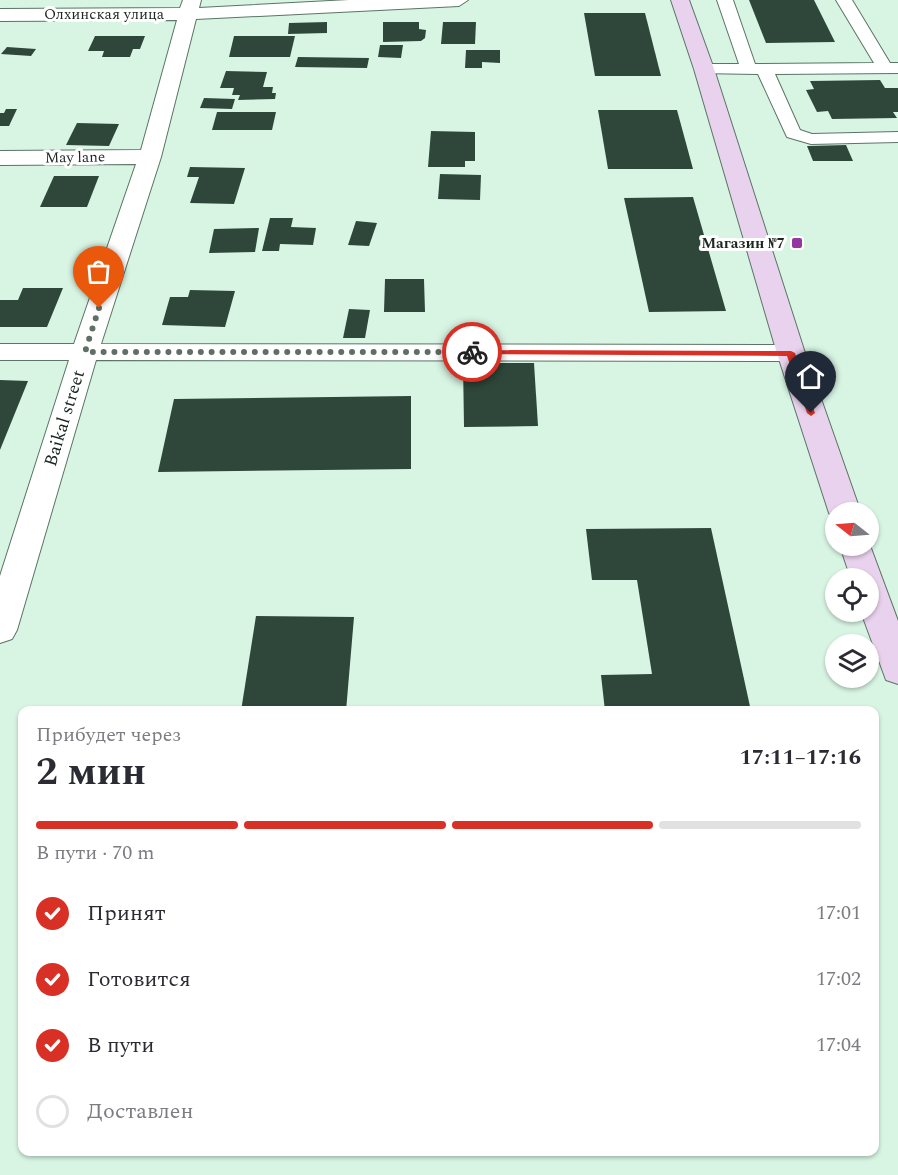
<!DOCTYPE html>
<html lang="ru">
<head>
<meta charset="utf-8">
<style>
	body { margin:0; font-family:Spectral,serif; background:#f7f7f7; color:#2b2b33; height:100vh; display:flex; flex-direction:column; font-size:22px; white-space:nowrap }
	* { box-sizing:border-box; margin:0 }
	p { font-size:20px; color:#7c7c81 }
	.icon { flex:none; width:33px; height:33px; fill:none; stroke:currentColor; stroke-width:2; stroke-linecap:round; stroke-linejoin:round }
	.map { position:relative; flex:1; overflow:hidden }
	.sheet { position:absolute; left:18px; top:706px; width:861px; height:450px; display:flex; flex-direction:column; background:#fff; border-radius:12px; box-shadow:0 2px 4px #0004 }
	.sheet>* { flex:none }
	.needle { width:39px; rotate:287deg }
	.tools { position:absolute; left:825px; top:502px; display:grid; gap:12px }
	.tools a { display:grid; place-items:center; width:54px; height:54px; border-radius:50%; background:#fff; box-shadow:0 2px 4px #0004; font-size:30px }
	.pin { position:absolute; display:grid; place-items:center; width:51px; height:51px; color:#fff; margin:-62px -26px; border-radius:50% 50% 50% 0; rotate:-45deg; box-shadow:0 0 6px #0007 }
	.pin .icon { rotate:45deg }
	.courier { position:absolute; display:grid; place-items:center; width:60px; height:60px; margin:-30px; border:4px solid #d93025; border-radius:50%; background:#fff; color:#222; box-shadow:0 2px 8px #0007 }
	.overview em { font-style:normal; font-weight:700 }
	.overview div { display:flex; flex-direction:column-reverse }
	.overview { display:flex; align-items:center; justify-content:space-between; height:102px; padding:0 18px }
	h1 { font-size:39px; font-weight:700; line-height:45px }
	.bar { display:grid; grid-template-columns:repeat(4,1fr); gap:9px 6px; align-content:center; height:72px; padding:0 18px }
	.bar i { height:8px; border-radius:4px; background:#e1e1e2 }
	.bar .selected { background:#d93025 }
	.bar p { grid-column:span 4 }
	ol { padding:0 18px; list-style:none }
	li { display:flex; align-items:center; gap:18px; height:66px }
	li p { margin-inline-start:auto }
	li .icon { padding:6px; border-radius:50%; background:#d93025; color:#fff; stroke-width:4 }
	li:last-child { color:#7c7c81 }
	li i { width:33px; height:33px; border:3px solid #e1e1e2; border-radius:50% }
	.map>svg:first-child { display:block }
</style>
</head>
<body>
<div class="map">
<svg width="898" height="1175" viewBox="0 0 898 1175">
	<rect width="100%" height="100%" fill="#d8f5e4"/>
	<g fill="#2f473a">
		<polygon points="749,0 814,0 835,42 766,43"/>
		<polygon points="584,13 645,13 661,76 595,76"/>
		<polygon points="327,22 327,33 288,34 289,23"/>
		<polygon points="383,22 419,22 419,29 426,30 425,38 421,41 383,42"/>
		<polygon points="443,22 476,22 475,44 441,44"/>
		<polygon points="95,36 145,36 140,49 133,49 130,57 102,57 104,51 88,51"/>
		<polygon points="234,36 295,36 290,57 229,57"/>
		<polygon points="380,45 403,45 401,58 378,57"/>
		<polygon points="7,47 36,49 31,56 1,54"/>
		<polygon points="466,50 500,50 500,63 482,62 482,68 465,68"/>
		<polygon points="298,57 369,58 367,68 295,67"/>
		<polygon points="226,71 267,72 263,87 273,87 272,93 276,93 275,99 238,100 240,95 232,95 234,88 220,88"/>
		<polygon points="880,80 885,88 898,88 898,112 893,112 897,118 832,119 828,111 817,112 806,90 814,89 810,81"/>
		<polygon points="204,98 235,99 232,109 200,108"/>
		<polygon points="6,109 17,109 9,126 0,126 0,113 4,113"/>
		<polygon points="598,110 677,110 693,169 608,169"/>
		<polygon points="217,112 276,112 272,130 212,130"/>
		<polygon points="77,123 119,124 109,146 66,145"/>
		<polygon points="431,131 475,132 475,161 465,161 465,167 428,167"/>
		<polygon points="846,145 853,161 813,161 807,146"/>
		<polygon points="190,167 245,168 234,204 190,203 199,177 187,177"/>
		<polygon points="440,174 481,175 480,200 438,199"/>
		<polygon points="54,176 99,176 87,207 40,207"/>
		<polygon points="693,197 726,311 649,312 624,198"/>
		<polygon points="270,218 293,218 291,227 316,228 313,245 280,244 279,251 262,251"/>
		<polygon points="356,221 377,223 369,246 348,245"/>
		<polygon points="259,228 255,252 209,253 214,229"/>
		<polygon points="385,279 424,279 425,312 384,312"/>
		<polygon points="23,288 63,288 47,327 0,327 0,300 18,300"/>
		<polygon points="190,290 235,291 225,327 162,325 170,297 188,297"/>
		<polygon points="349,309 370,310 365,338 343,338"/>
		<polygon points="463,363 534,363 538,426 464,427"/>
		<polygon points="0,380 28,381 0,450"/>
		<polygon points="411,396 411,469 158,472 174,399"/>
		<polygon points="711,528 751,711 605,711 601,675 652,674 637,580 592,580 586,529"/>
		<polygon points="256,616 354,617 346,711 241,711"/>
	</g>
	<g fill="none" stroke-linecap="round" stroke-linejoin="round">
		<defs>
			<polygon id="lane" points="717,0 733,0 755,64 874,63 836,0 852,0 890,63 898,63 898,73 775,74 800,130 812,134 898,132 898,142 811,144 787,137 758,74 698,73 696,69 704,64 739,64"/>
			<polygon id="street" points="183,0 201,0 199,8 349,0 468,0 459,6 196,19 161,157 101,344 791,345 801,347 805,353 801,359 791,361 96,360 17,630 12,639 0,643 0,576 69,360 0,360 0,344 74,344 136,164 0,165 0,151 141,150 177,20 0,21 0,9 180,8"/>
			<g id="secondary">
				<polygon points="671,0 689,0 714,69 805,353 861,513 836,513 836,521 829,513 777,353 694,69"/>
				<polygon points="868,540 898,621 898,684 886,680 861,612 868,612 868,579 851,579 840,546 868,546"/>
			</g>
		</defs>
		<use href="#lane" stroke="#5a7465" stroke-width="2"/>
		<use href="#street" stroke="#5a7465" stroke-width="2"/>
		<use href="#secondary" stroke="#5a7465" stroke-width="2"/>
		<use href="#lane" fill="#fff" fill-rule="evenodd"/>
		<use href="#street" fill="#fff" fill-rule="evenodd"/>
		<use href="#secondary" fill="#e9d2ed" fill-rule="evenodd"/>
	</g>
	<polygon fill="#d93025" points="469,350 791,351 795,353 815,413 811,416 807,413 787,356 472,354"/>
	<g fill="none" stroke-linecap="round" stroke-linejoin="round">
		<polyline stroke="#5e6f65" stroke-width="6" stroke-dasharray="0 10.8" points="99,308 85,352 472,352"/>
	</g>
	<rect fill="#9338a2" stroke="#fff" stroke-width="2" x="791" y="237" width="12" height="12" rx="3"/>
	<g text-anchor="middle" stroke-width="6" stroke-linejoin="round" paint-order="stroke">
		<g font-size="15" fill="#1c2721" stroke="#fff">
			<text x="104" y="19">Олхинская улица</text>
			<text transform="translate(75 157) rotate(-1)" y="5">May lane</text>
		</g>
		<g font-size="15" font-weight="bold" fill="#1c2721" stroke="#fff" text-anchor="end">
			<text x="785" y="248">Магазин №7</text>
		</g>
		<g font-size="18" fill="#1c2721" stroke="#fff">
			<text transform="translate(64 418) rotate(-73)" y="6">Baikal street</text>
		</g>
	</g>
</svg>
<div class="tools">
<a><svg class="needle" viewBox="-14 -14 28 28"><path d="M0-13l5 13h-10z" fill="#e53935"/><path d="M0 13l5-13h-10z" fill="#7c7c81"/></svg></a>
<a><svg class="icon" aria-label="locate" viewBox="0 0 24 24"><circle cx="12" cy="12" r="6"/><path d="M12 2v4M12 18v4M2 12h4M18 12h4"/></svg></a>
<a><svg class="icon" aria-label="layers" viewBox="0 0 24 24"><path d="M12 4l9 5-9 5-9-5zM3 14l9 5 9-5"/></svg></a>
</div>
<div class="pin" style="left:99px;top:308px;background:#ea580c"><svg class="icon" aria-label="bag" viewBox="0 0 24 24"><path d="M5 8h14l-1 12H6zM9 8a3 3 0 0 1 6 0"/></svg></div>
<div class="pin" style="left:811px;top:413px;background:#1f2937"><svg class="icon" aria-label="home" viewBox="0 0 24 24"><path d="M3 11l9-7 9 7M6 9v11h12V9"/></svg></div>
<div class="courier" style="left:472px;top:352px"><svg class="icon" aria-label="bike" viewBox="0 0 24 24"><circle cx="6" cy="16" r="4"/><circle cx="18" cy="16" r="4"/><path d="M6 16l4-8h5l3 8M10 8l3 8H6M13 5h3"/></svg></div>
<section class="sheet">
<div class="overview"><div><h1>2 мин</h1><p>Прибудет через</p></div><em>17:11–17:16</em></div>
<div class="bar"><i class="selected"></i><i class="selected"></i><i class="selected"></i><i></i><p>В пути · 70 m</p></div>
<ol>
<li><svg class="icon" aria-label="check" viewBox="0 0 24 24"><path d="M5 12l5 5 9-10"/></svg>Принят<p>17:01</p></li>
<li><svg class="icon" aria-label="check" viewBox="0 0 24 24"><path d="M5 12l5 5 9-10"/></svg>Готовится<p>17:02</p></li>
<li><svg class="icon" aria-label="check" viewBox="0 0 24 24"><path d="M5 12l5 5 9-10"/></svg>В пути<p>17:04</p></li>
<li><i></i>Доставлен</li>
</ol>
</section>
</div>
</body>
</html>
